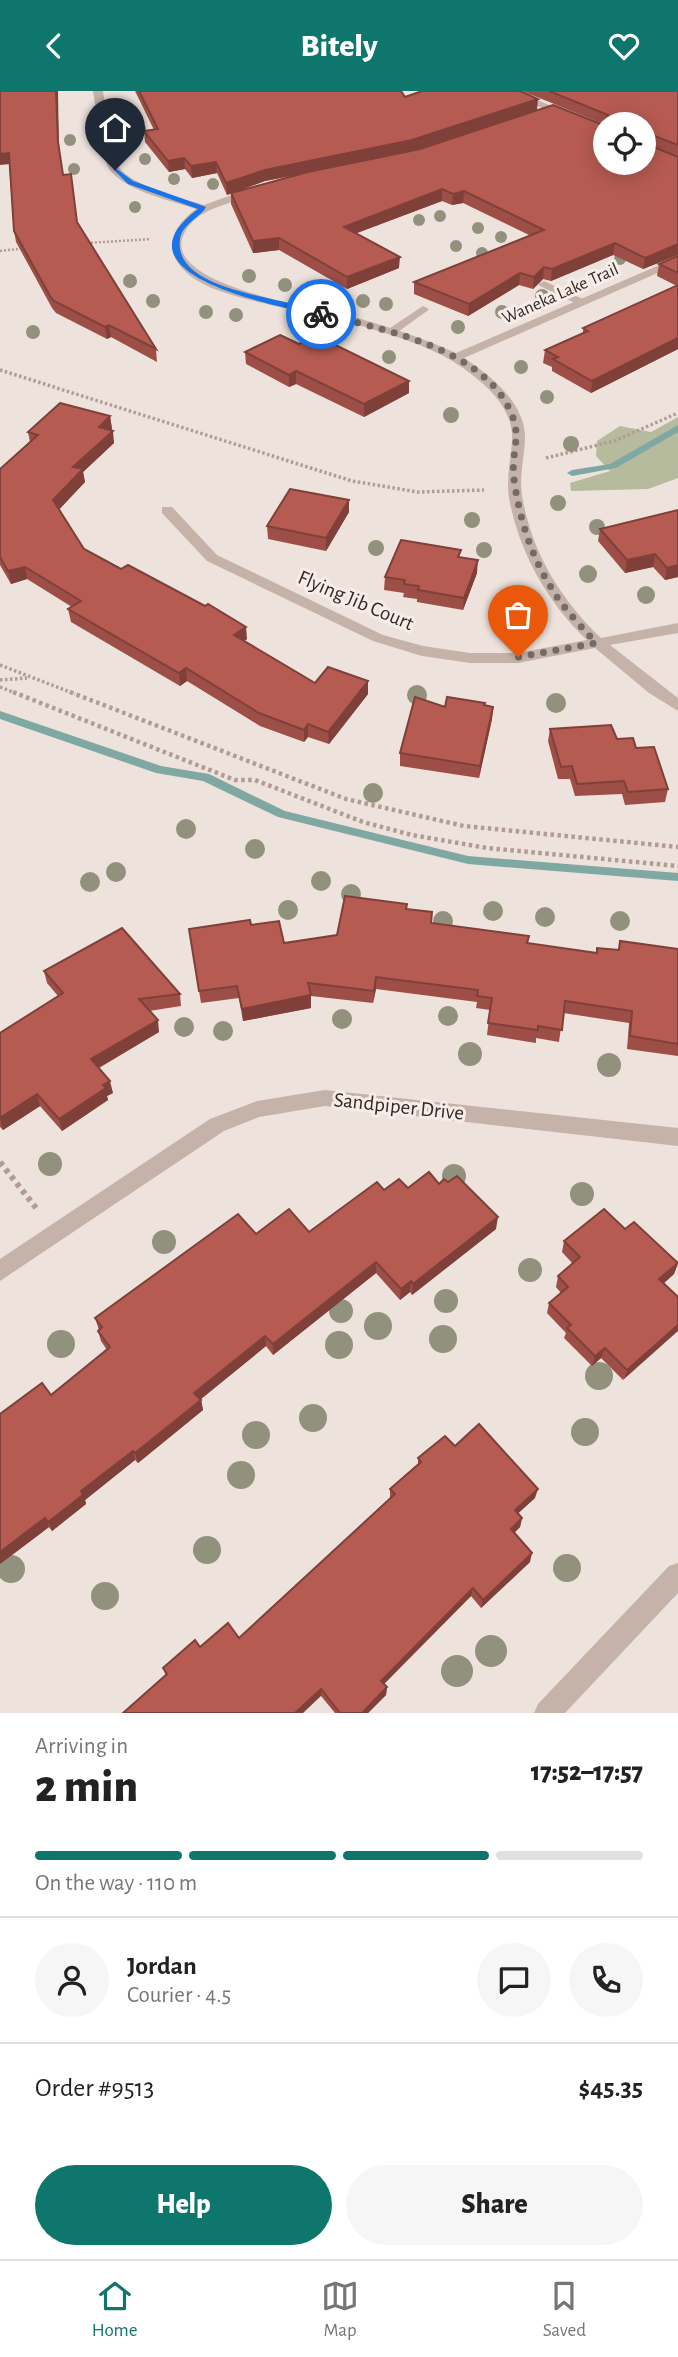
<!DOCTYPE html>
<html lang="en">
<head>
<meta charset="utf-8">
<style>
	body { margin:0; font-family:"Alegreya Sans",sans-serif; background:#f6f6f6; color:#222; height:100vh; display:flex; flex-direction:column; font-size:26px; white-space:nowrap }
	* { box-sizing:border-box; margin:0 }
	p { font-size:23px; color:#767676 }
	.icon { flex:none; width:38px; height:38px; fill:none; stroke:currentColor; stroke-width:2; stroke-linecap:round; stroke-linejoin:round }
	.map { position:relative; height:1622px; overflow:hidden }
	.panel { display:flex; flex-direction:column; background:#fff; flex:1 }
	.panel>* { flex:none }
	.fabs { position:absolute; left:593px; top:21px; display:grid; gap:14px }
	.fabs a { display:grid; place-items:center; width:63px; height:63px; border-radius:50%; background:#fff; box-shadow:0 4px 18px #0003; font-size:35px }
	.pin { position:absolute; display:grid; place-items:center; width:60px; height:60px; color:#fff; margin:-72px -30px; border-radius:50% 50% 50% 0; rotate:-45deg; box-shadow:0 0 7px #0007 }
	.pin .icon { rotate:45deg }
	.courier { position:absolute; display:grid; place-items:center; width:70px; height:70px; margin:-35px; border:5px solid #1a73e8; border-radius:50%; background:#fff; color:#222; box-shadow:0 2px 9px #0007 }
	.headline em { font-style:normal; font-weight:800 }
	.headline div { display:flex; flex-direction:column-reverse }
	.headline { display:flex; align-items:center; justify-content:space-between; height:119px; padding:0 35px }
	h1 { font-size:46px; font-weight:800; line-height:52px }
	.bar { display:grid; grid-template-columns:repeat(4,1fr); gap:10px 7px; align-content:center; height:84px; padding:0 35px }
	.bar i { height:9px; border-radius:5px; background:#e0e0e0 }
	.bar .current { background:#0f766e }
	.bar p { grid-column:span 4 }
	.line { display:flex; align-items:center; gap:18px; padding:0 35px; border-top:2px solid #e0e0e0 }
	.line div { flex:1 }
	.round { display:grid; place-items:center; flex:none; width:74px; height:74px; border-radius:37px; background:#f6f6f6 }
	.primary-button { display:flex; gap:14px; margin-top:auto; padding:14px 35px }
	.primary-button a { flex:1; height:80px; border-radius:42px; background:#0f766e; color:#fff; font-size:28px; font-weight:800; line-height:80px; text-align:center }
	.primary-button a+a { background:#f6f6f6; color:#222 }
	header { display:flex; justify-content:space-between; align-items:center; height:91px; padding:0 35px; background:#0f766e; color:#fff; font-size:32px; font-weight:800 }
	.tab-bar { display:flex; justify-content:space-around; align-items:center; height:98px; border-top:2px solid #e0e0e0; background:#fff; font-size:19px; color:#767676 }
	.tab-bar a { display:grid; justify-items:center; gap:4px }
	.tab-bar .current { color:#0f766e }
	.map>svg:first-child { display:block }
</style>
</head>
<body>
<header><svg class="icon" aria-label="back" viewBox="0 0 24 24"><path d="M15 5l-7 7 7 7"/></svg>Bitely<svg class="icon" aria-label="heart" viewBox="0 0 24 24"><path d="M12 20l-8-8c-3-5 5-10 8-4 3-6 11-1 8 4z"/></svg></header>
<div class="map">
<svg width="678" height="1622" viewBox="0 0 678 1622">
	<rect width="100%" height="100%" fill="#eee3dc"/>
	<polygon fill="#b6bb9e" points="678,326 678,387 648,398 571,400 570,392 610,380 596,365 597,350 620,335 651,341"/>
	<g fill="none" stroke-linecap="round" stroke-linejoin="round">
		<g fill="#7fa8a3" fill-rule="evenodd">
			<polygon points="678,334 678,341 616,377 572,385 567,382 572,379 610,373"/>
			<polygon points="0,620 161,675 209,683 285,720 468,765 678,782 678,790 468,773 278,726 203,690 156,682 0,628"/>
		</g>
		<g stroke="#b09c94" stroke-width="2.5" stroke-dasharray="2 2" stroke-linecap="butt">
			<polyline points="87,152 151,148"/>
			<polyline points="0,160 26,157"/>
		</g>
		<g stroke="#b09c94" stroke-width="3.5" stroke-dasharray="2.5 2.5" stroke-linecap="butt">
			<polyline points="0,279 352,390 418,401 484,399"/>
			<polyline points="546,367 614,350 678,322"/>
			<polyline points="0,574 75,603"/>
			<polyline points="0,589 27,587"/>
			<polyline points="0,596 18,603"/>
		</g>
		<g stroke="#b09c94" stroke-width="4.5" stroke-dasharray="3.5 3.5" stroke-linecap="butt">
			<polyline points="13,601 235,689 255,689 363,731 412,744 487,757 678,775"/>
			<polyline points="70,601 346,708 464,735 678,756"/>
		</g>
		<polyline stroke="#b09c94" stroke-width="6" stroke-dasharray="4.5 4.5" stroke-linecap="butt" points="0,1071 36,1117"/>
		<g fill="#c5b2a9" fill-rule="evenodd">
			<polygon points="544,190 585,209 587,211 577,213 540,195 538,193"/>
			<polygon points="423,215 429,218 427,220 395,243 387,243 387,239"/>
		</g>
		<g fill="#c5b2a9" fill-rule="evenodd">
			<path d="M93,0H103C106,21 108,52 116,71C125,94 182,107 204,114L254,96L259,99C237,114 202,113 186,139C150,195 330,219 361,228C393,237 425,248 456,262L678,166V173L464,267C490,284 524,311 525,345C525,365 519,383 522,404C531,460 560,508 601,547L678,532V542L610,554L678,607V620L649,602L595,557L518,572H470L422,565L373,550L207,470L162,422V416H172L217,464L383,544L423,555L470,562H518L587,549C547,511 519,461 509,407C506,386 511,369 512,349C514,314 480,288 454,271C425,253 388,243 355,233C311,221 263,215 220,200C176,185 151,151 196,118C173,110 114,98 106,71C99,49 97,23 93,0Z"/>
			<polygon points="502,0 515,0 606,37 606,44"/>
			<polygon points="325,999 678,1037 678,1055 325,1015 259,1026 224,1040 0,1190 0,1168 210,1028 257,1010"/>
			<polygon points="678,1472 678,1502 565,1622 534,1622 538,1613 669,1475"/>
		</g>
	</g>
	<g fill="#92917d">
		<circle cx="141" cy="38" r="5"/>
		<circle cx="70" cy="49" r="6"/>
		<circle cx="145" cy="68" r="6"/>
		<circle cx="74" cy="78" r="6"/>
		<circle cx="174" cy="88" r="6"/>
		<circle cx="213" cy="93" r="6"/>
		<circle cx="135" cy="116" r="6"/>
		<circle cx="440" cy="125" r="6"/>
		<circle cx="419" cy="129" r="6"/>
		<circle cx="478" cy="137" r="6"/>
		<circle cx="501" cy="146" r="6"/>
		<circle cx="456" cy="155" r="6"/>
		<circle cx="482" cy="162" r="6"/>
		<circle cx="620" cy="168" r="6"/>
		<circle cx="249" cy="185" r="7"/>
		<circle cx="130" cy="190" r="7"/>
		<circle cx="285" cy="194" r="7"/>
		<circle cx="542" cy="205" r="7"/>
		<circle cx="153" cy="210" r="7"/>
		<circle cx="363" cy="210" r="7"/>
		<circle cx="386" cy="213" r="7"/>
		<circle cx="206" cy="221" r="7"/>
		<circle cx="502" cy="221" r="7"/>
		<circle cx="236" cy="224" r="7"/>
		<circle cx="458" cy="236" r="7"/>
		<circle cx="33" cy="241" r="7"/>
		<circle cx="304" cy="245" r="7"/>
		<circle cx="389" cy="266" r="7"/>
		<circle cx="521" cy="276" r="7"/>
		<circle cx="547" cy="306" r="7"/>
		<circle cx="451" cy="324" r="8"/>
		<circle cx="571" cy="353" r="8"/>
		<circle cx="558" cy="412" r="8"/>
		<circle cx="472" cy="429" r="8"/>
		<circle cx="597" cy="436" r="8"/>
		<circle cx="376" cy="457" r="8"/>
		<circle cx="484" cy="459" r="8"/>
		<circle cx="588" cy="483" r="9"/>
		<circle cx="646" cy="504" r="9"/>
		<circle cx="497" cy="523" r="9"/>
		<circle cx="417" cy="604" r="10"/>
		<circle cx="556" cy="612" r="10"/>
		<circle cx="373" cy="702" r="10"/>
		<circle cx="186" cy="738" r="10"/>
		<circle cx="255" cy="758" r="10"/>
		<circle cx="116" cy="781" r="10"/>
		<circle cx="321" cy="790" r="10"/>
		<circle cx="90" cy="791" r="10"/>
		<circle cx="351" cy="803" r="10"/>
		<circle cx="288" cy="819" r="10"/>
		<circle cx="493" cy="820" r="10"/>
		<circle cx="545" cy="826" r="10"/>
		<circle cx="443" cy="830" r="10"/>
		<circle cx="620" cy="830" r="10"/>
		<circle cx="448" cy="925" r="10"/>
		<circle cx="342" cy="928" r="10"/>
		<circle cx="184" cy="936" r="10"/>
		<circle cx="223" cy="940" r="10"/>
		<circle cx="470" cy="963" r="12"/>
		<circle cx="609" cy="974" r="12"/>
		<circle cx="50" cy="1073" r="12"/>
		<circle cx="454" cy="1085" r="12"/>
		<circle cx="582" cy="1103" r="12"/>
		<circle cx="164" cy="1151" r="12"/>
		<circle cx="530" cy="1179" r="12"/>
		<circle cx="446" cy="1210" r="12"/>
		<circle cx="341" cy="1220" r="12"/>
		<circle cx="378" cy="1235" r="14"/>
		<circle cx="443" cy="1248" r="14"/>
		<circle cx="61" cy="1253" r="14"/>
		<circle cx="339" cy="1254" r="14"/>
		<circle cx="599" cy="1285" r="14"/>
		<circle cx="313" cy="1327" r="14"/>
		<circle cx="585" cy="1341" r="14"/>
		<circle cx="256" cy="1344" r="14"/>
		<circle cx="241" cy="1384" r="14"/>
		<circle cx="207" cy="1459" r="14"/>
		<circle cx="567" cy="1477" r="14"/>
		<circle cx="11" cy="1478" r="14"/>
		<circle cx="105" cy="1505" r="14"/>
		<circle cx="491" cy="1560" r="16"/>
		<circle cx="457" cy="1580" r="16"/>
	</g>
	<g fill="#9d4e47" fill-rule="evenodd">
		<path d="M135,0H401L405,6L537,19L413,60L606,35L644,33L606,34L522,0H678V164L643,178L613,164L551,190L543,188L533,198L519,194L468,225L414,203V191L531,145L463,112L452,114L442,110L356,142L399,177L347,198L279,159L253,162L231,113V102L227,104L217,82L192,87L185,78L169,81L145,51L144,40L154,39ZM303,83L237,100L265,90Z"/>
		<polygon points="59,61 63,84 77,131 156,258 157,271 111,246 107,248 56,222 52,217 16,151 14,140 9,73"/>
		<polygon points="678,165 678,258 591,302 552,280 552,276 543,272 545,259 583,242 583,237 677,195 657,185 659,173"/>
		<polygon points="299,253 409,302 364,326 296,293 289,296 246,273 245,261"/>
		<polygon points="110,325 112,338 111,339 114,352 83,381 85,391 59,418 84,458 247,548 244,550 315,592 368,603 329,653 308,646 304,651 260,635 187,590 180,595 71,531 68,518 72,516 27,488 11,493 0,474 0,378 30,351 28,341"/>
		<polygon points="678,419 678,486 665,489 653,476 625,482 598,450 600,438"/>
		<polygon points="349,421 326,460 268,448 267,435"/>
		<polygon points="460,466 477,482 463,519 417,511 417,508 403,506 404,502 384,499 385,486"/>
		<polygon points="484,614 493,616 492,628 479,687 400,675 400,662 445,616"/>
		<polygon points="550,638 617,648 636,657 668,698 665,711 625,714 622,703 575,705 570,688 558,688 548,650"/>
		<polygon points="407,818 432,821 431,832 527,852 596,862 597,857 618,859 620,850 678,858 678,965 627,958 629,932 563,922 559,951 536,947 536,952 487,944 490,919 476,917 477,911 376,898 373,912 311,905 311,917 243,930 239,907 201,912 189,838 251,834 284,852 337,844"/>
		<polygon points="44,880 180,903 181,915 149,920 159,941 99,977 113,1002 107,1005 108,1009 62,1040 40,1015 3,1039 0,1036 0,942 58,905 47,892"/>
		<polygon points="439,1093 496,1138 412,1204 410,1201 400,1209 376,1182 273,1264 266,1255 201,1308 203,1319 138,1372 135,1369 85,1409 86,1413 52,1440 49,1436 0,1473 0,1323 51,1304 107,1259 101,1250 98,1240 99,1239 95,1227 256,1143 309,1141 384,1099"/>
		<polygon points="564,1150 674,1183 664,1192 623,1289 601,1267 592,1275 564,1247 566,1242 547,1222 549,1212 561,1202 556,1196 558,1185 573,1173 562,1161"/>
		<polygon points="455,1355 535,1407 518,1422 522,1427 520,1436 514,1442 530,1471 481,1517 471,1505 384,1593 387,1596 386,1604 368,1622 335,1622 321,1605 166,1585 163,1577 200,1556 239,1547 390,1408 390,1398 418,1374 418,1367"/>
	</g>
	<g fill="#7f4039">
		<polygon points="56,0 58,0 59,62 58,51"/>
		<polygon points="538,8 537,19 411,60 265,90 227,104 226,92 265,79"/>
		<polygon points="9,62 10,73 0,74 0,63"/>
		<polygon points="184,67 185,78 169,81 168,70"/>
		<polygon points="216,71 217,82 192,87 191,75"/>
		<polygon points="442,98 442,110 344,147 344,136"/>
		<polygon points="464,100 463,112 452,114 453,103"/>
		<polygon points="279,147 279,159 253,162 253,150"/>
		<polygon points="615,152 613,164 551,190 552,178"/>
		<polygon points="678,153 678,164 643,178 645,167"/>
		<polygon points="400,166 399,177 347,198 347,186"/>
		<polygon points="544,176 543,188 533,198 534,186"/>
		<polygon points="520,182 519,194 468,225 469,213"/>
		<polygon points="109,234 111,246 107,248 105,236"/>
		<polygon points="678,247 678,258 591,302 592,290"/>
		<polygon points="296,280 296,293 289,296 289,284"/>
		<polygon points="409,290 409,302 364,326 364,313"/>
		<polygon points="110,325 112,338 100,348 99,336"/>
		<polygon points="113,340 114,352 83,381 85,391 56,422 53,409 73,376"/>
		<polygon points="349,409 349,421 326,460 326,447"/>
		<polygon points="655,463 653,476 625,482 627,469"/>
		<polygon points="478,469 477,482 463,519 464,507"/>
		<polygon points="678,474 678,486 665,489 667,477"/>
		<polygon points="25,476 27,488 11,493 8,480"/>
		<polygon points="246,536 247,548 235,557 234,544"/>
		<polygon points="186,577 187,590 180,595 179,582"/>
		<polygon points="368,590 368,603 329,653 328,641"/>
		<polygon points="493,616 492,628 479,687 480,675"/>
		<polygon points="308,633 308,646 304,651 304,639"/>
		<polygon points="376,886 376,898 373,912 374,900"/>
		<polygon points="311,904 311,917 243,930 242,918"/>
		<polygon points="158,929 159,941 93,980 91,968"/>
		<polygon points="110,990 113,1002 107,1005 108,1009 62,1040 59,1028"/>
		<polygon points="37,1003 40,1015 3,1039 0,1027"/>
		<polygon points="498,1126 496,1138 412,1204 413,1193"/>
		<polygon points="376,1171 376,1182 273,1264 273,1253"/>
		<polygon points="678,1173 674,1183 656,1199 659,1188"/>
		<polygon points="411,1190 410,1201 400,1209 401,1198"/>
		<polygon points="678,1234 678,1240 623,1289 627,1279"/>
		<polygon points="265,1245 266,1255 196,1312 194,1302"/>
		<polygon points="605,1257 601,1267 592,1275 595,1265"/>
		<polygon points="201,1309 203,1319 138,1372 135,1362"/>
		<polygon points="133,1360 135,1369 85,1409 86,1413 52,1440 48,1431 81,1400"/>
		<polygon points="538,1398 535,1407 512,1428 515,1419"/>
		<polygon points="45,1427 49,1436 0,1473 0,1461"/>
		<polygon points="522,1427 520,1436 509,1447 511,1438"/>
		<polygon points="532,1462 530,1471 481,1517 483,1509"/>
		<polygon points="473,1497 471,1505 380,1597 381,1590"/>
		<polygon points="387,1596 386,1604 368,1622 362,1622"/>
		<polygon points="321,1598 321,1605 303,1622 295,1622"/>
	</g>
	<g fill="#b65b52" stroke="#7f4039" stroke-width="2">
		<polygon points="0,0 56,0 58,51 63,84 71,83 77,131 156,258 109,234 105,236 54,210 50,205 14,140 9,62 0,63"/>
		<polygon points="139,0 401,0 405,6 422,0 520,0 538,8 412,49 265,79 226,92 216,71 191,75 184,67 168,70 144,40 158,38"/>
		<polygon points="549,0 678,0 678,54 647,42 644,43 644,33 610,33 608,24"/>
		<polygon points="553,14 606,35 606,72 644,72 644,52 678,66 678,153 645,167 615,152 552,178 544,176 534,186 520,182 469,213 414,191 544,139 464,100 453,103 442,98 344,136 400,166 347,186 279,147 253,150 231,102 308,81 420,58"/>
		<polygon points="678,165 678,182 659,173"/>
		<polygon points="678,194 678,247 592,290 553,268 558,266 545,259 588,240 583,237"/>
		<polygon points="280,244 299,253 315,244 409,290 364,313 296,280 289,284 245,261"/>
		<polygon points="60,312 110,325 99,336 113,340 73,376 83,378 53,409 84,458 121,478 128,474 205,515 208,513 246,536 234,544 315,592 328,576 368,590 328,641 308,633 304,639 259,622 186,577 179,582 68,518 81,510 25,476 8,480 0,466 0,378 38,344 28,341"/>
		<polygon points="290,398 349,409 326,447 267,435"/>
		<polygon points="678,419 678,474 667,477 655,463 627,469 600,438"/>
		<polygon points="401,449 461,459 458,466 478,469 464,507 418,499 419,495 404,493 405,489 385,486"/>
		<polygon points="415,606 445,616 447,606 485,612 484,614 493,616 480,675 400,662"/>
		<polygon points="611,634 617,648 633,647 636,657 654,656 668,698 628,701 624,690 577,693 572,675 561,676 550,638"/>
		<polygon points="345,805 407,813 406,818 432,821 431,832 529,845 527,852 597,862 597,857 619,859 620,850 678,858 678,953 630,945 632,920 565,910 562,939 538,935 538,939 488,932 492,907 477,905 478,899 376,886 374,900 308,892 311,904 242,918 237,895 199,900 189,838 250,829 251,834 279,830 284,852 337,844"/>
		<polygon points="122,837 180,903 139,908 158,929 91,968 110,990 103,994 106,997 59,1028 37,1003 0,1027 0,942 63,902 44,880"/>
		<polygon points="429,1081 439,1093 444,1088 448,1091 457,1085 498,1126 413,1193 411,1190 401,1198 376,1171 273,1253 265,1245 194,1302 201,1309 135,1362 133,1360 81,1400 83,1404 48,1431 45,1427 0,1461 0,1323 42,1292 51,1304 110,1256 98,1240 102,1236 95,1227 238,1123 256,1143 289,1118 309,1141 377,1091 384,1099 399,1088 408,1097"/>
		<polygon points="604,1118 625,1138 634,1131 678,1172 659,1188 678,1206 678,1234 627,1279 605,1257 595,1265 567,1237 571,1234 549,1212 568,1196 558,1185 580,1166 564,1150"/>
		<polygon points="479,1333 538,1398 515,1419 522,1427 511,1438 532,1462 483,1509 473,1497 381,1590 387,1596 362,1622 340,1622 321,1598 295,1622 123,1622 167,1583 163,1577 195,1549 200,1556 228,1532 239,1547 395,1403 390,1398 421,1371 418,1367 445,1345 455,1355"/>
	</g>
	<path fill="#1a73e8" d="M113,78H117L133,90L206,116C201,126 182,133 180,148C172,203 294,206 325,223L321,225C280,215 107,185 198,118L128,93Z"/>
	<g fill="none" stroke-linecap="round" stroke-linejoin="round">
		<path stroke="#746b67" stroke-width="7" stroke-dasharray="0 12.6" d="M321,223C379,237 471,255 505,310C526,345 510,356 514,388C519,426 531,465 552,498C563,517 581,535 596,552L518,566"/>
	</g>
	<g text-anchor="middle" stroke-width="6" stroke-linejoin="round" paint-order="stroke">
		<g font-size="18" fill="#332a28" stroke="#f7ede8">
			<text transform="translate(560 202) rotate(-24)" y="6">Waneka Lake Trail</text>
		</g>
		<g font-size="21" fill="#332a28" stroke="#f7ede8">
			<text transform="translate(356 509) rotate(23)" y="7">Flying Jib Court</text>
			<text transform="translate(399 1015) rotate(6)" y="7">Sandpiper Drive</text>
		</g>
	</g>
</svg>
<div class="fabs">
<a><svg class="icon" aria-label="locate" viewBox="0 0 24 24"><circle cx="12" cy="12" r="6"/><path d="M12 2v4M12 18v4M2 12h4M18 12h4"/></svg></a>
</div>
<div class="pin" style="left:518px;top:566px;background:#ea580c"><svg class="icon" aria-label="bag" viewBox="0 0 24 24"><path d="M5 8h14l-1 12H6zM9 8a3 3 0 0 1 6 0"/></svg></div>
<div class="pin" style="left:115px;top:79px;background:#1f2937"><svg class="icon" aria-label="home" viewBox="0 0 24 24"><path d="M3 11l9-7 9 7M6 9v11h12V9"/></svg></div>
<div class="courier" style="left:321px;top:223px"><svg class="icon" aria-label="bike" viewBox="0 0 24 24"><circle cx="6" cy="16" r="4"/><circle cx="18" cy="16" r="4"/><path d="M6 16l4-8h5l3 8M10 8l3 8H6M13 5h3"/></svg></div>
</div>
<section class="panel">
<div class="headline"><div><h1>2 min</h1><p>Arriving in</p></div><em>17:52–17:57</em></div>
<div class="bar"><i class="current"></i><i class="current"></i><i class="current"></i><i></i><p>On the way · 110 m</p></div>
<div class="line" style="height:126px"><a class="round"><svg class="icon" aria-label="person" viewBox="0 0 24 24"><circle cx="12" cy="8" r="4"/><path d="M4 21q1-7 8-7t8 7"/></svg></a><div><b>Jordan</b><p>Courier · 4.5</p></div><a class="round"><svg class="icon" aria-label="chat" viewBox="0 0 24 24"><path d="M4 5h16v11H9l-5 4z"/></svg></a><a class="round"><svg class="icon" aria-label="phone" viewBox="0 0 24 24"><path d="M5 4h4l2 5-3 2q2 4 5 5l2-3 5 2v4C11 20 4 13 5 4z"/></svg></a></div>
<div class="line" style="height:91px"><div>Order #9513</div><b>$45.35</b></div>
<div class="primary-button"><a>Help</a><a>Share</a></div>
</section>
<nav class="tab-bar">
<a class="current"><svg class="icon" aria-label="home" viewBox="0 0 24 24"><path d="M3 11l9-7 9 7M6 9v11h12V9"/></svg>Home</a>
<a><svg class="icon" aria-label="map" viewBox="0 0 24 24"><path d="M3 6l6-2 6 2 6-2v14l-6 2-6-2-6 2zM9 4v14M15 6v14"/></svg>Map</a>
<a><svg class="icon" aria-label="saved" viewBox="0 0 24 24"><path d="M7 4h10v16l-5-4-5 4z"/></svg>Saved</a>
</nav>
</body>
</html>
